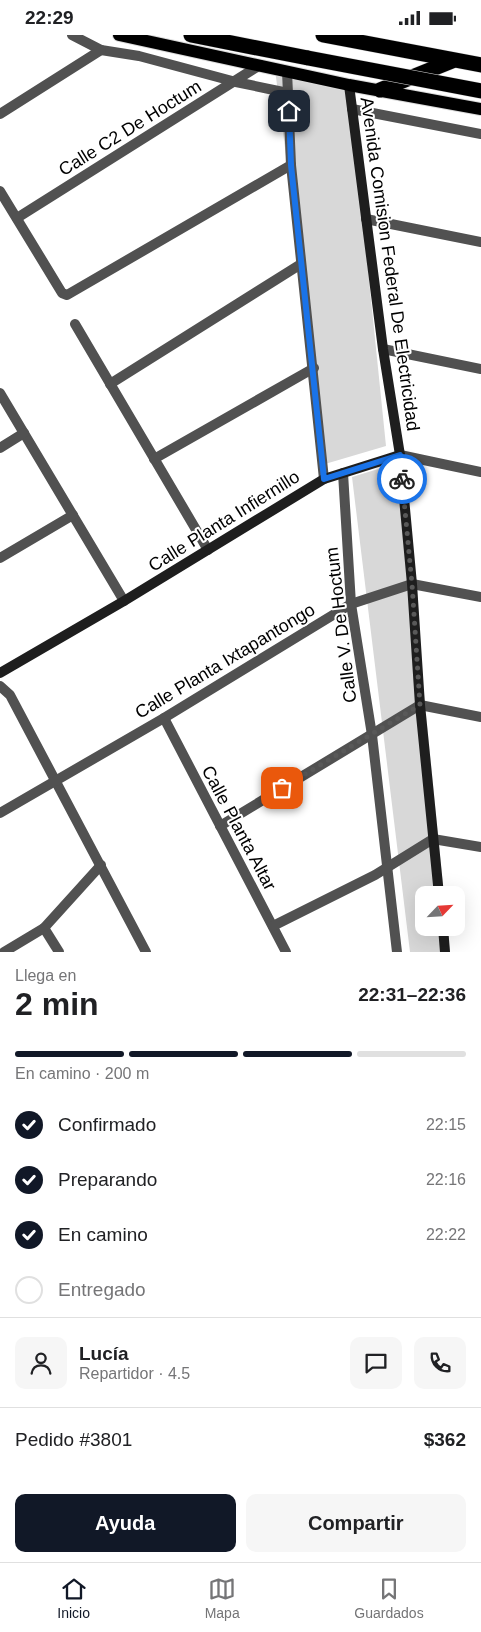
<!DOCTYPE html>
<html lang="es">
<head>
<meta charset="utf-8">
<style>
	body { margin:0; font-family:Arial,sans-serif; background:#f6f6f6; color:#202124; height:100vh; display:flex; flex-direction:column; font-size:19px; white-space:nowrap }
	* { box-sizing:border-box; margin:0 }
	p { font-size:16px; color:#757577 }
	.icon { flex:none; width:28px; height:28px; fill:none; stroke:currentColor; stroke-width:2; stroke-linecap:round; stroke-linejoin:round }
	.map { position:relative; height:917px; overflow:hidden }
	.sheet { display:flex; flex-direction:column; background:#fff; flex:1 }
	.sheet>* { flex:none }
	.needle { width:32px; rotate:65deg }
	.buttons { position:absolute; left:415px; top:851px; display:grid; gap:10px }
	.buttons a { display:grid; place-items:center; width:50px; height:50px; border-radius:10px; background:#fff; box-shadow:0 5px 20px #0002; font-size:25px }
	.pin { position:absolute; display:grid; place-items:center; width:42px; height:42px; color:#fff; margin:-21px; border-radius:10px; box-shadow:0 2px 8px #0006 }
	.courier { position:absolute; display:grid; place-items:center; width:50px; height:50px; margin:-25px; border:4px solid #1a73e8; border-radius:50%; background:#fff; color:#222; box-shadow:0 1px 6px #0007 }
	.head em { font-style:normal; font-weight:800 }
	.head div { display:flex; flex-direction:column-reverse }
	.head { display:flex; align-items:center; justify-content:space-between; height:85px; padding:0 15px }
	h1 { font-size:32px; font-weight:800; line-height:38px }
	.bar { display:grid; grid-template-columns:repeat(4,1fr); gap:8px 5px; align-content:center; height:60px; padding:0 15px }
	.bar i { height:6px; border-radius:4px; background:#e0e0e0 }
	.bar .selected { background:#111827 }
	.bar p { grid-column:span 4 }
	.line { display:flex; align-items:center; gap:12px; padding:0 15px; border-top:1px solid #e0e0e0 }
	.line div { flex:1 }
	.round { display:grid; place-items:center; flex:none; width:52px; height:52px; border-radius:10px; background:#f6f6f6 }
	ol { padding:0 15px; list-style:none }
	li { display:flex; align-items:center; gap:15px; height:55px }
	li p { margin-inline-start:auto }
	li .icon { padding:5px; border-radius:50%; background:#111827; color:#fff; stroke-width:4 }
	li:last-child { color:#757577 }
	li i { width:28px; height:28px; border:2px solid #e0e0e0; border-radius:50% }
	.primary-button { display:flex; gap:10px; margin-top:auto; padding:10px 15px }
	.primary-button a { flex:1; height:58px; border-radius:10px; background:#111827; color:#fff; font-size:20px; font-weight:800; line-height:58px; text-align:center }
	.primary-button a+a { background:#f6f6f6; color:#202124 }
	.status { display:flex; justify-content:space-between; align-items:center; height:35px; padding:0 25px; background:#fff; direction:ltr }
	.status svg { height:14px; fill:currentColor }
	.dock { display:flex; justify-content:space-around; align-items:center; height:70px; border-top:1px solid #e0e0e0; background:#fff; font-size:14px; color:#757577 }
	.dock a { display:grid; justify-items:center; gap:2px }
	.dock .selected { color:#111827 }
	.map>svg:first-child { display:block }
</style>
</head>
<body>
<div class="status"><b>22:29</b><svg viewBox="0 0 49 12"><path d="M0 12V9h3v3zM5 12V6h3v6zM10 12V3h3v9zM15 12V0h3v12zM26 1h20v11H26zM47 4h2v5h-2z"/></svg></div>
<div class="map">
<svg width="481" height="917" viewBox="0 0 481 917">
	<rect width="100%" height="100%" fill="#fff"/>
	<g fill="#d8d8d8">
		<polygon points="275,34 349,50 386,411 325,429"/>
		<polygon points="401,427 444,860 424,860 424,892 447,893 450,917 410,917 352,442"/>
	</g>
	<g fill="none" stroke-linecap="round" stroke-linejoin="round">
		<defs>
			<polyline id="primary" points="119,0 349,50 481,74"/>
			<g id="highway">
				<polyline points="191,0 308,23"/>
				<polyline points="323,0 481,30"/>
				<polyline points="380,55 452,26"/>
			</g>
		</defs>
		<use href="#primary" stroke="#dbdbdb" stroke-width="14"/>
		<use href="#highway" stroke="#dbdbdb" stroke-width="16"/>
		<g stroke="#515151" stroke-width="10">
			<polyline points="72,0 101,15 139,21 236,47 288,58"/>
			<polyline points="287,36 291,130 324,444"/>
			<polyline points="352,74 481,99"/>
			<polyline points="0,79 101,15"/>
			<polyline points="0,156 62,258 67,260 291,130"/>
			<polyline points="17,183 260,30"/>
			<polyline points="366,184 481,207"/>
			<polyline points="75,289 208,515"/>
			<polyline points="383,314 481,334"/>
			<polyline points="110,349 301,229"/>
			<polyline points="0,358 124,566"/>
			<polyline points="0,413 24,398"/>
			<polyline points="400,420 481,437"/>
			<polyline points="154,424 314,333"/>
			<polyline points="343,438 351,569 372,700 397,917"/>
			<polyline points="0,523 73,480"/>
			<polyline points="0,651 10,660 146,917"/>
			<polyline points="164,683 286,917"/>
			<polyline points="0,778 164,683 351,569 412,549 481,562"/>
			<polyline points="220,791 420,670 481,682"/>
			<polyline points="273,891 375,840 433,804 481,812"/>
			<polyline points="44,893 59,917"/>
			<polyline points="4,917 44,893 101,830"/>
		</g>
		<g stroke="#1e1e1e" stroke-width="10">
			<polyline points="349,50 383,314 400,420 412,549 420,670 439,860"/>
			<polyline points="0,638 124,566 324,444 400,420"/>
			<polyline points="443,892 445,917"/>
		</g>
		<use href="#primary" stroke="#000" stroke-width="12"/>
		<use href="#highway" stroke="#000" stroke-width="15"/>
		<defs>
			<polyline id="highway-bridge" points="308,23 481,56"/>
		</defs>
		<use href="#highway-bridge" stroke="#dbdbdb" stroke-width="16" stroke-linecap="butt"/>
		<use href="#highway-bridge" stroke="#000" stroke-width="15"/>
	</g>
	<g fill="none" stroke-linecap="round" stroke-linejoin="round">
		<polyline stroke="#595959" stroke-width="5" stroke-dasharray="0 9" points="282,753 420,670 412,549 402,444"/>
		<polyline stroke="#1a73e8" stroke-width="6" points="289,76 291,130 324,444 400,420 402,444"/>
	</g>
	<g text-anchor="middle" stroke-width="4" stroke-linejoin="round" paint-order="stroke">
		<g font-size="18" fill="#000" stroke="#fff">
			<text transform="translate(130 93) rotate(-32)" y="6">Calle C2 De Hoctum</text>
			<text transform="translate(390 229) rotate(82)" y="6">Avenida Comision Federal De Electricidad</text>
			<text transform="translate(224 486) rotate(-32)" y="6">Calle Planta Infiernillo</text>
			<text transform="translate(341 590) rotate(-97)" y="6">Calle V. De Hoctum</text>
			<text transform="translate(225 626) rotate(-31)" y="6">Calle Planta Ixtapantongo</text>
			<text transform="translate(239 793) rotate(62)" y="6">Calle Planta Altar</text>
		</g>
	</g>
</svg>
<div class="buttons">
<a><svg class="needle" viewBox="-14 -14 28 28"><path d="M0-13l5 13h-10z" fill="#e53935"/><path d="M0 13l5-13h-10z" fill="#757577"/></svg></a>
</div>
<div class="pin" style="left:282px;top:753px;background:#ea580c"><svg class="icon" aria-label="bag" viewBox="0 0 24 24"><path d="M5 8h14l-1 12H6zM9 8a3 3 0 0 1 6 0"/></svg></div>
<div class="pin" style="left:289px;top:76px;background:#1f2937"><svg class="icon" aria-label="home" viewBox="0 0 24 24"><path d="M3 11l9-7 9 7M6 9v11h12V9"/></svg></div>
<div class="courier" style="left:402px;top:444px"><svg class="icon" aria-label="bike" viewBox="0 0 24 24"><circle cx="6" cy="16" r="4"/><circle cx="18" cy="16" r="4"/><path d="M6 16l4-8h5l3 8M10 8l3 8H6M13 5h3"/></svg></div>
</div>
<section class="sheet">
<div class="head"><div><h1>2 min</h1><p>Llega en</p></div><em>22:31–22:36</em></div>
<div class="bar"><i class="selected"></i><i class="selected"></i><i class="selected"></i><i></i><p>En camino · 200 m</p></div>
<ol>
<li><svg class="icon" aria-label="check" viewBox="0 0 24 24"><path d="M5 12l5 5 9-10"/></svg>Confirmado<p>22:15</p></li>
<li><svg class="icon" aria-label="check" viewBox="0 0 24 24"><path d="M5 12l5 5 9-10"/></svg>Preparando<p>22:16</p></li>
<li><svg class="icon" aria-label="check" viewBox="0 0 24 24"><path d="M5 12l5 5 9-10"/></svg>En camino<p>22:22</p></li>
<li><i></i>Entregado</li>
</ol>
<div class="line" style="height:90px"><a class="round"><svg class="icon" aria-label="person" viewBox="0 0 24 24"><circle cx="12" cy="8" r="4"/><path d="M4 21q1-7 8-7t8 7"/></svg></a><div><b>Lucía</b><p>Repartidor · 4.5</p></div><a class="round"><svg class="icon" aria-label="chat" viewBox="0 0 24 24"><path d="M4 5h16v11H9l-5 4z"/></svg></a><a class="round"><svg class="icon" aria-label="phone" viewBox="0 0 24 24"><path d="M5 4h4l2 5-3 2q2 4 5 5l2-3 5 2v4C11 20 4 13 5 4z"/></svg></a></div>
<div class="line" style="height:65px"><div>Pedido #3801</div><b>$362</b></div>
<div class="primary-button"><a>Ayuda</a><a>Compartir</a></div>
</section>
<nav class="dock">
<a class="selected"><svg class="icon" aria-label="home" viewBox="0 0 24 24"><path d="M3 11l9-7 9 7M6 9v11h12V9"/></svg>Inicio</a>
<a><svg class="icon" aria-label="map" viewBox="0 0 24 24"><path d="M3 6l6-2 6 2 6-2v14l-6 2-6-2-6 2zM9 4v14M15 6v14"/></svg>Mapa</a>
<a><svg class="icon" aria-label="saved" viewBox="0 0 24 24"><path d="M7 4h10v16l-5-4-5 4z"/></svg>Guardados</a>
</nav>
</body>
</html>
